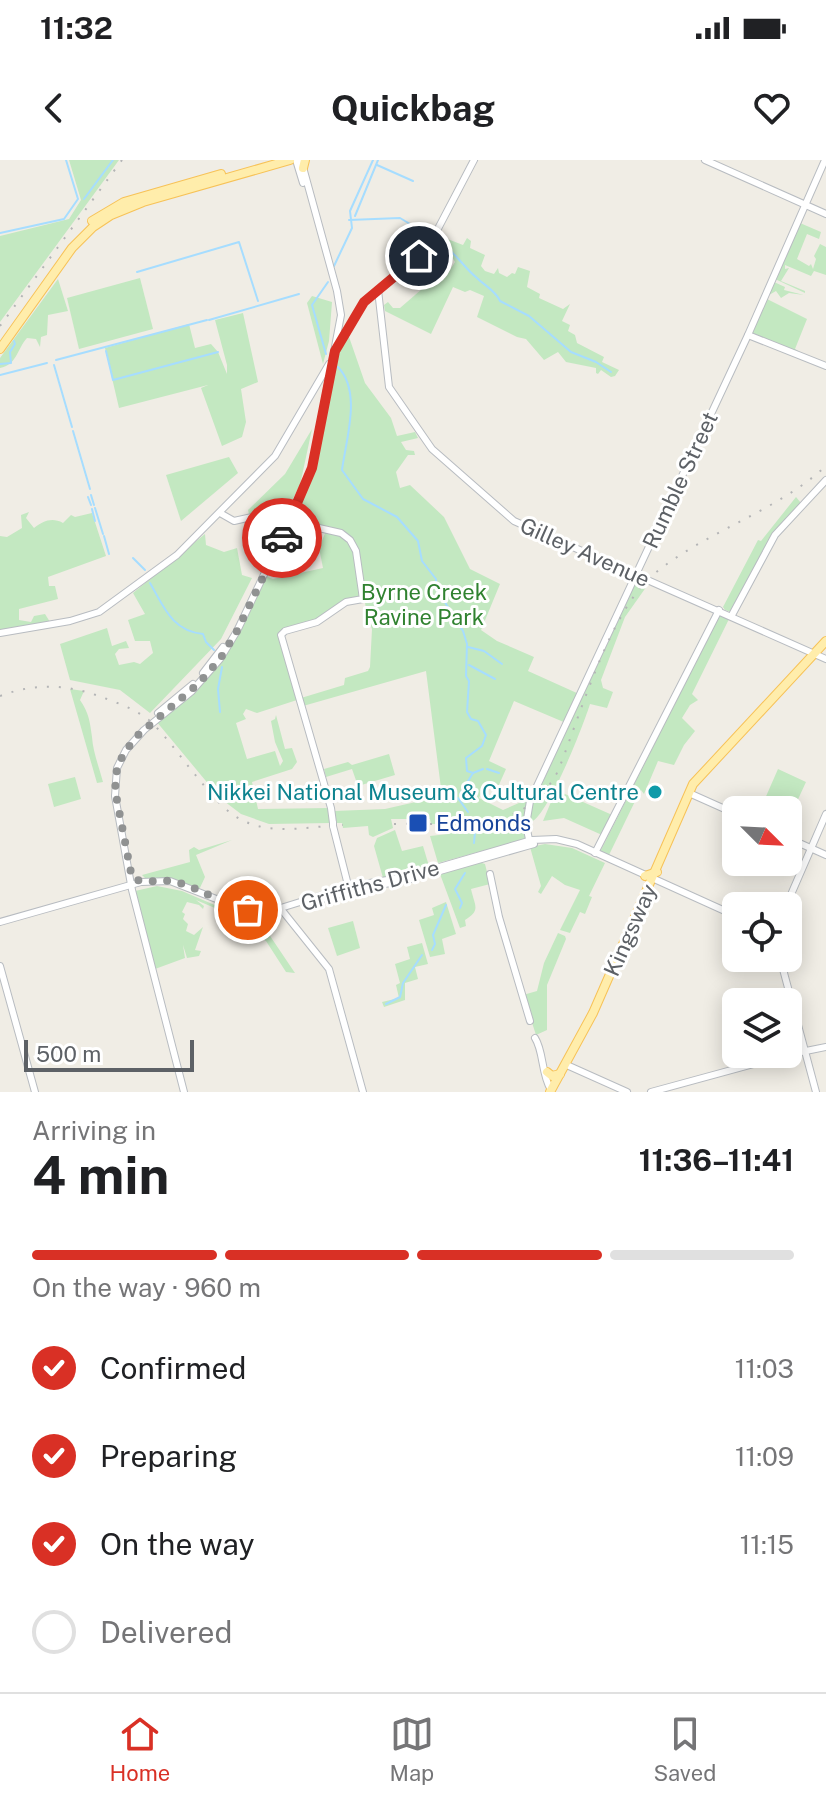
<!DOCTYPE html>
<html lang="en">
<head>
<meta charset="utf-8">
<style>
	body { margin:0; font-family:"Public Sans",sans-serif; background:#f6f6f6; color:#202124; height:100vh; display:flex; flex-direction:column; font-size:30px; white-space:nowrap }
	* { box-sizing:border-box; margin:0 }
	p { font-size:26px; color:#757577 }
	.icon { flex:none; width:44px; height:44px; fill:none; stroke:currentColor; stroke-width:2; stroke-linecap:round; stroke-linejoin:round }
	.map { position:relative; height:932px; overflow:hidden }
	.side { display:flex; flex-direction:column; background:#fff; flex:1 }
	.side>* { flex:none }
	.needle { width:52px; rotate:114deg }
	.fabs { position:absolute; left:722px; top:636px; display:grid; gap:16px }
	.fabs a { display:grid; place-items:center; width:80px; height:80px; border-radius:12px; background:#fff; box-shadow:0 4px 20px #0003; font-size:40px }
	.scale { position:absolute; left:24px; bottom:20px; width:170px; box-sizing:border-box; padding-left:8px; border:4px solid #5d6166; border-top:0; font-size:22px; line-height:28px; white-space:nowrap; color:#5d6166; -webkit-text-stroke:6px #fff; paint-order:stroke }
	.pin { position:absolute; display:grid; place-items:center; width:68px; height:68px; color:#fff; margin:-34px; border:4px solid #fff; border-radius:50%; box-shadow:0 2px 8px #0007 }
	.courier { position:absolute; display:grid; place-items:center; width:80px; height:80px; margin:-40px; border:6px solid #d93025; border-radius:50%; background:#fff; color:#222; box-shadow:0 2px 10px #0007 }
	.head em { font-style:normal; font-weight:700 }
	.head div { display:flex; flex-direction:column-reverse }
	.head { display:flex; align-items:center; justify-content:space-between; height:136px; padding:0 32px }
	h1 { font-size:52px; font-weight:700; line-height:60px }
	.bar { display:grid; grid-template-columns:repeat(4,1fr); gap:12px 8px; align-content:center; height:96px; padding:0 32px }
	.bar i { height:10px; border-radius:6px; background:#e0e0e0 }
	.bar .on { background:#d93025 }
	.bar p { grid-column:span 4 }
	ol { padding:0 32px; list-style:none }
	li { display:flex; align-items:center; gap:24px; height:88px }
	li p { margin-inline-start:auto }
	li .icon { padding:8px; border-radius:50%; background:#d93025; color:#fff; stroke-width:4 }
	li:last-child { color:#757577 }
	li i { width:44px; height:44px; border:4px solid #e0e0e0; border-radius:50% }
	.status { display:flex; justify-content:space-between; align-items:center; height:56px; padding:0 40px; background:#fff; direction:ltr }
	.status svg { height:22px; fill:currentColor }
	header { display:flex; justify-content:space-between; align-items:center; height:104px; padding:0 32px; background:#fff; font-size:36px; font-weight:700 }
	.tabs { display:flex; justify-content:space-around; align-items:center; height:112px; border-top:2px solid #e0e0e0; background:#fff; font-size:22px; color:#757577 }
	.tabs a { display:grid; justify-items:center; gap:4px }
	.tabs .on { color:#d93025 }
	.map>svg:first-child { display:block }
</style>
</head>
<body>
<div class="status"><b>11:32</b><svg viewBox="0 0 49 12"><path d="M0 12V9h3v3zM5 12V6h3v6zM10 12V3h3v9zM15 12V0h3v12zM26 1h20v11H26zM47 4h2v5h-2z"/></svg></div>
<header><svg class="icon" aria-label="back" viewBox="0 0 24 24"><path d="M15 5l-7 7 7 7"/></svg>Quickbag<svg class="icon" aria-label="heart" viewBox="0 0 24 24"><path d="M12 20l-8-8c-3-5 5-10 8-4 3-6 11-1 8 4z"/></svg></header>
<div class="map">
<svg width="826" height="932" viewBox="0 0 826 932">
	<rect width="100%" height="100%" fill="#f0ede5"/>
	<g fill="#c3e8c1">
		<polygon points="69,0 119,0 0,162 0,76 69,59 81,40"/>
		<polygon points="800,63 821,72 819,79 807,74 797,99 809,106 811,104 813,109 816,99 814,96 820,84 826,87 826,115 814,111 811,116 785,105 785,109 789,108 781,121 805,131 805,133 775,119"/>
		<polygon points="445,78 463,85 467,78 471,81 470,88 485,95 481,106 485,111 494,114 498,108 499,113 507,117 512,113 515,114 518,107 530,111 527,127 540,134 539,138 563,149 570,144 562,161 570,165 568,171 575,175 577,183 604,197 602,202 619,210 615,216 611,217 601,210 598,214 596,213 596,208 566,202 558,192 544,200 526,179 517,177 477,157 484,136 470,130 465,132 453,127 431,174 385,151 384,145 388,142 393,148 400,148 437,116 445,118 455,102 451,95 433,83 438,78"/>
		<polygon points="140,118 153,169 79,189 67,138"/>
		<path d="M58,119L68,151L48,155L47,175L41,177L40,187L36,179L27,178C17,189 17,205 0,208V198Z"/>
		<polygon points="774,122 785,127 784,130 804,135 789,133 781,138 776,131 769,135 767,139 807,159 795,189 800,192 751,173"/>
		<polygon points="312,136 332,142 329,181 323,204 307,143"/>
		<polygon points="243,153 258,222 241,229 246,262 242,277 222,286 201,228 208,225 119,248 105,188 189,164 195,188 211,184 218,192 227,214 227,205 215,160"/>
		<polygon points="348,174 365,223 391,258 397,276 415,272 418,278 401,282 406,290 414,291 415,295 408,295 396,312 400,328 410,325 444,357 470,409 500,424 481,470 497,481 534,497 528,511 579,534 566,563 514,541 489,601 506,609 498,627 485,623 479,638 503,650 528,639 526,679 438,703 430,676 448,674 446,664 431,664 430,659 391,659 393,668 373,677 369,675 368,666 343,668 342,663 335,663 334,651 385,649 442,636 426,511 303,546 301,538 344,525 345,518 368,511 370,507 372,469 367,458 359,395 342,371 314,365 295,355 310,319 337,191"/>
		<polygon points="312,269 300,325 287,350 272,346 249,354 248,350 285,314"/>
		<polygon points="229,297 238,313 181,361 166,315"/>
		<polygon points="796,337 801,343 778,369 731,452 725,450 723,447 758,380 761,381"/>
		<path d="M29,352L26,358L34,368C43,361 52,357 63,363L71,355L75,357L92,353L106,396L48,417L49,426H55L58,439L19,449V460L31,462L34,456L45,454L50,462L0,471V376L7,377L22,368L21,355Z"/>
		<path d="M326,371C359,377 357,410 360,436L313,461L280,471L297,540L257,553L246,549L243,554L246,559L236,563L247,599L275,591L280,606L283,601L275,582L271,561L275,559L276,555L285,589L292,588L297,602L292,609L252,622L258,649L329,648L331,663L269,664L241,654L220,638L156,561L209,514L265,416L273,419L323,408L319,388Z"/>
		<polygon points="205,374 206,385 224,392 237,388 242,415 252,418 221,479 150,553 120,530 70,520 60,484 107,468 112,486 126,481 129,488 119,489 115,494 119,505 134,502 140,504 153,493 150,481 135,481 128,460 145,454 133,433"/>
		<path d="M638,418L649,423L625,457L601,520L603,528L613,532L607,548L590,544C584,564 548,656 531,662L529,660L532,645Z"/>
		<polygon points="720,454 729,459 692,534 698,540 690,545 682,558 695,571 684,585 674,605 658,601 644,634 641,630 639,633 609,695 600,692"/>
		<path d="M70,529L84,531L80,540C89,553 90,562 92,577C93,592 99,607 103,622L97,623Z"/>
		<polygon points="389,594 395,615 358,626 352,609 326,617 324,609 348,602 352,605"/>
		<polygon points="778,609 806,622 788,661 788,650 760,650"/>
		<polygon points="75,617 81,639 54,647 48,624"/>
		<polygon points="556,630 610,654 612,656 602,675 564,658 543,661"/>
		<polygon points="395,670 402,691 423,686 429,706 383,718 374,686 377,678"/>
		<polygon points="232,680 196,695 205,717 199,730 146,719 142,715 190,702 189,690 194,687 199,690"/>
		<polygon points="545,684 572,688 605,703 589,736 592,737 585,754 580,752 570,773 560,770 580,730 565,725 552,716 541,734 538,732 541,726 530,687"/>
		<path d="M479,702L485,704L490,724L471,729C475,747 481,750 465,760L466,766L460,768L440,714Z"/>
		<polygon points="157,726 182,731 231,752 231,750 260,756 260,761 295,813 286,812 266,781 233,762 229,754 196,740 204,746 203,749 199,745 187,742 182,752 185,754 183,759 188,764 186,771 194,775 203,767 195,790 201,791 199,796 187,798 183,785 185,798 155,809 135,731"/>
		<polygon points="446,742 456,774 442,779 445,794 430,797 419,760 434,755 432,748"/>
		<polygon points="353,761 360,788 337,796 328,768"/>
		<polygon points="558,773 565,776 566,779 547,825 547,870 536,875 523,835 537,831 544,803"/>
		<polygon points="422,783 428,804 415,807 418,819 405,823 405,840 384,847 382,842 399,838 396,825 400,823 395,804 410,799 407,787"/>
	</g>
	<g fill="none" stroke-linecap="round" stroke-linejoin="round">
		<g stroke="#a6ddff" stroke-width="2">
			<polyline points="377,5 413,21"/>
			<polyline points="84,39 113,0"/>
			<polyline points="355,56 378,0"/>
			<polyline points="349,60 400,58 430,76"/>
			<polyline points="0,73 64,59 78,39 66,0"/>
			<path d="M438,81C455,91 463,107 477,118C485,126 496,131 500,141L529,156L571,192L596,202L611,212"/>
			<polyline points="334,106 352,68 350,51 373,0"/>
			<polyline points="137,112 239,82 258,141"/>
			<polyline points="209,160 299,134"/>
			<polyline points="106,191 113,220 218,192"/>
			<polyline points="326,194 312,145 328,122"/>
			<polyline points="56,200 207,160"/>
			<polyline points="0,204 11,203 10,192 15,184 14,181"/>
			<polyline points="54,205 72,267"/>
			<path d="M338,207C362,232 346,279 342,310L363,339L397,357L418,381L422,401L436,419V428L463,471L467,484L466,516L469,521L467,552L471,559L478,561L486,575L482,586L466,598L467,611L473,613L460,634"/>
			<polyline points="0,215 47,203"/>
			<polyline points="73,271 90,329"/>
			<polyline points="91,335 94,345"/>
			<polyline points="88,337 91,345"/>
			<polyline points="95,348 103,374"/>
			<polyline points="92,349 95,361"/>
			<polyline points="104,376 109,394"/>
			<polyline points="133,398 145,410"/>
			<path d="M150,423C164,447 172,471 203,474L206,482L214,490"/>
			<polyline points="468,487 484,491 502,504"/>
			<polyline points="469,505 495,519"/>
			<polyline points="220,552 218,529 222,507"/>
			<polyline points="487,609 499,613"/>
			<polyline points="473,613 483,609"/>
			<polyline points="458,638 468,652"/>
			<polyline points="472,669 475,672 474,683"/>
			<polyline points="460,748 462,743 455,729 465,713"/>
			<polyline points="432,790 435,784 433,775 446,745"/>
			<polyline points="386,844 400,837 403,823 422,795"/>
		</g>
		<defs>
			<g id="secondary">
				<polyline points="296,0 303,23"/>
				<polyline points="705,0 826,54"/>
				<polyline points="378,130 389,227 432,289 514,361 826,499"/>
				<polyline points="748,175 826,206"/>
				<polyline points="337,188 364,142 414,100 431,82 474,0"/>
				<polyline points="220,353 234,361 274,352 310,366 341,373 350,380 356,391 363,439 346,442 317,462 285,471 281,475 331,648 333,663"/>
				<polyline points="732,455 775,375 826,320"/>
				<polyline points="0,473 70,461 99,452 177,395 275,296 329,204"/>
				<polyline points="203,513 223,487"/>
				<polyline points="158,553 193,524"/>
				<polyline points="689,633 736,654"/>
				<polyline points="333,666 349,729"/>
				<polyline points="788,678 826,695"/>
				<polyline points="530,684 526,665 530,641 748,175 825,0"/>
				<polyline points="595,693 719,450"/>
				<polyline points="433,713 534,684"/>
				<polyline points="490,714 499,757 530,861"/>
				<polyline points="313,742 353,730 411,719"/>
				<polyline points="786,746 826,654"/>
				<polyline points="281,749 329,809 363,932"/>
				<polyline points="0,762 141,722 170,721 242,749 271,751 352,726 405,717 532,680 556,679 577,684 736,756"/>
				<polyline points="780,798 816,932"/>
				<polyline points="0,806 35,932"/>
				<path d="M535,878C544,892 541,914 551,930"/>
				<polyline points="569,906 627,932"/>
				<polyline points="184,932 132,730 115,636 117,608 126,590 144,570 191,532 220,499 237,471 280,381 312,308 341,155 337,131 301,0"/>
				<polyline points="651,932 786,895 826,887"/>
			</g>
			<g id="primary">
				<polyline points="303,8 305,0"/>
				<polyline points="92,61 124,42 221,14"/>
				<polyline points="0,189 72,88 93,67 111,55 143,42 290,0"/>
				<polyline points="645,716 657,712"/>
				<polyline points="547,912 552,916 560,914"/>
				<polyline points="550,932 593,853 693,624 826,481"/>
			</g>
		</defs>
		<use href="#secondary" stroke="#b8bcc1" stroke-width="8"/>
		<use href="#primary" stroke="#f7c257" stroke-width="10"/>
		<use href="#secondary" stroke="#fff" stroke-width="6"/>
		<use href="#primary" stroke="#ffedab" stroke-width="8"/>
		<g stroke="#b4b5b6" stroke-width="2" stroke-dasharray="2 10" stroke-linecap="butt">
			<polyline points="0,166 122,0"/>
			<path d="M0,536C40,521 73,525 112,541C126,546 139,552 150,561C166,576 179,595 193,612C209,631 223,652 246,662C276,675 312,666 343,665"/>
			<path d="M394,664C458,662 523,677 558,611C580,556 610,450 654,414C706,371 776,352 826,306"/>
		</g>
		<defs>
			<polyline id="secondary-bridge" points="333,663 333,666"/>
		</defs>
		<use href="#secondary-bridge" stroke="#b8bcc1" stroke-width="8" stroke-linecap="butt"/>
		<use href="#secondary-bridge" stroke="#fff" stroke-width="6"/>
	</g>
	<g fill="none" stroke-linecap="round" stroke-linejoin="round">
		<path stroke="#909292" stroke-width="8" stroke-dasharray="0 14.4" d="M248,750C223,745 201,728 176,722C161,718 145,725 132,718L115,630L117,608L124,593L137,576L198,524L220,499L237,471L282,378"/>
		<polyline stroke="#d93025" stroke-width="10" points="282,378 312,308 335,191 364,142 419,96"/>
	</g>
	<circle fill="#0f9aa8" stroke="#fff" stroke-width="3" cx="655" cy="632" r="8"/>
	<rect fill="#1a4fb4" stroke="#fff" stroke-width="3" x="408" y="653" width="20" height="20" rx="4"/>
	<g text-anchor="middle" stroke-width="6" stroke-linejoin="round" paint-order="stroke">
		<g font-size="22" fill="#5d6166" stroke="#fff">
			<text transform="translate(680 320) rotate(-65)" y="8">Rumble Street</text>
			<text transform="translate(585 392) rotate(24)" y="8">Gilley Avenue</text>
			<text transform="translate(370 725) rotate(-15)" y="8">Griffiths Drive</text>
			<text transform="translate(630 770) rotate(-66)" y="8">Kingsway</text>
		</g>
		<g font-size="22" fill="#308230" stroke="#fff">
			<text x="424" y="440">Byrne Creek<tspan x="424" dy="25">Ravine Park</tspan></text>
		</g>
		<g font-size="22" fill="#0d838f" stroke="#fff" text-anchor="end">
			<text x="639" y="640">Nikkei National Museum &amp; Cultural Centre</text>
		</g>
		<g font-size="22" fill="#164399" stroke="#fff" text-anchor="start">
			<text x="436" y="671">Edmonds</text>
		</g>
	</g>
</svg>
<div class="fabs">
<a><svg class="needle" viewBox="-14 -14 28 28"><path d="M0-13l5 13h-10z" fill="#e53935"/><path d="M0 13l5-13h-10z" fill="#757577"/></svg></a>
<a><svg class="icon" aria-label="locate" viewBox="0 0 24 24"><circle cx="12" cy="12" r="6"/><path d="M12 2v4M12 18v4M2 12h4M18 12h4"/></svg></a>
<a><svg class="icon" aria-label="layers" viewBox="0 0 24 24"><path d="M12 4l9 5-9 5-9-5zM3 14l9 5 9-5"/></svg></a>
</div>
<div class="scale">500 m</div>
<div class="pin" style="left:248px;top:750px;background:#ea580c"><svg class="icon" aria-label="bag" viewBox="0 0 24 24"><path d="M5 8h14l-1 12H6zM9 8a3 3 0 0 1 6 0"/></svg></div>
<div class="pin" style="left:419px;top:96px;background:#1f2937"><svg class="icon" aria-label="home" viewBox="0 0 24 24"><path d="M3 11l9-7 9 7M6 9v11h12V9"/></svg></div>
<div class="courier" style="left:282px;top:378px"><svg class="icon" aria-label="car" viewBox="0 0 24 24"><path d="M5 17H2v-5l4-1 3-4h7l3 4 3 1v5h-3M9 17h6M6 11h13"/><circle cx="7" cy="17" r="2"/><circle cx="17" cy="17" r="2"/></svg></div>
</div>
<section class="side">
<div class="head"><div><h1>4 min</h1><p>Arriving in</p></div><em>11:36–11:41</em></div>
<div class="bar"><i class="on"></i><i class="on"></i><i class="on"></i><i></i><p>On the way · 960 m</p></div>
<ol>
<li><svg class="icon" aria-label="check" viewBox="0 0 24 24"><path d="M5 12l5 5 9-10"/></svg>Confirmed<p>11:03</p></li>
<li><svg class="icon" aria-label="check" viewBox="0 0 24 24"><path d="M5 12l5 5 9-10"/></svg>Preparing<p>11:09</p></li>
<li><svg class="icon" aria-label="check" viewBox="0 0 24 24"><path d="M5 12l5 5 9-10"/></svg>On the way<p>11:15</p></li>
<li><i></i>Delivered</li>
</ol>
</section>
<nav class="tabs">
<a class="on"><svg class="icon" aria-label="home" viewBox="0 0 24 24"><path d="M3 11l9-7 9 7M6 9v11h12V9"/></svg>Home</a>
<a><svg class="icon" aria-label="map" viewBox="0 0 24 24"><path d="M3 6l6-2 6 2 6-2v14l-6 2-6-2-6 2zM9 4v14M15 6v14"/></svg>Map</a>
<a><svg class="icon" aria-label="saved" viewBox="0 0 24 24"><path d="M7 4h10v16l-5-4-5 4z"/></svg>Saved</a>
</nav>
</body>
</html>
